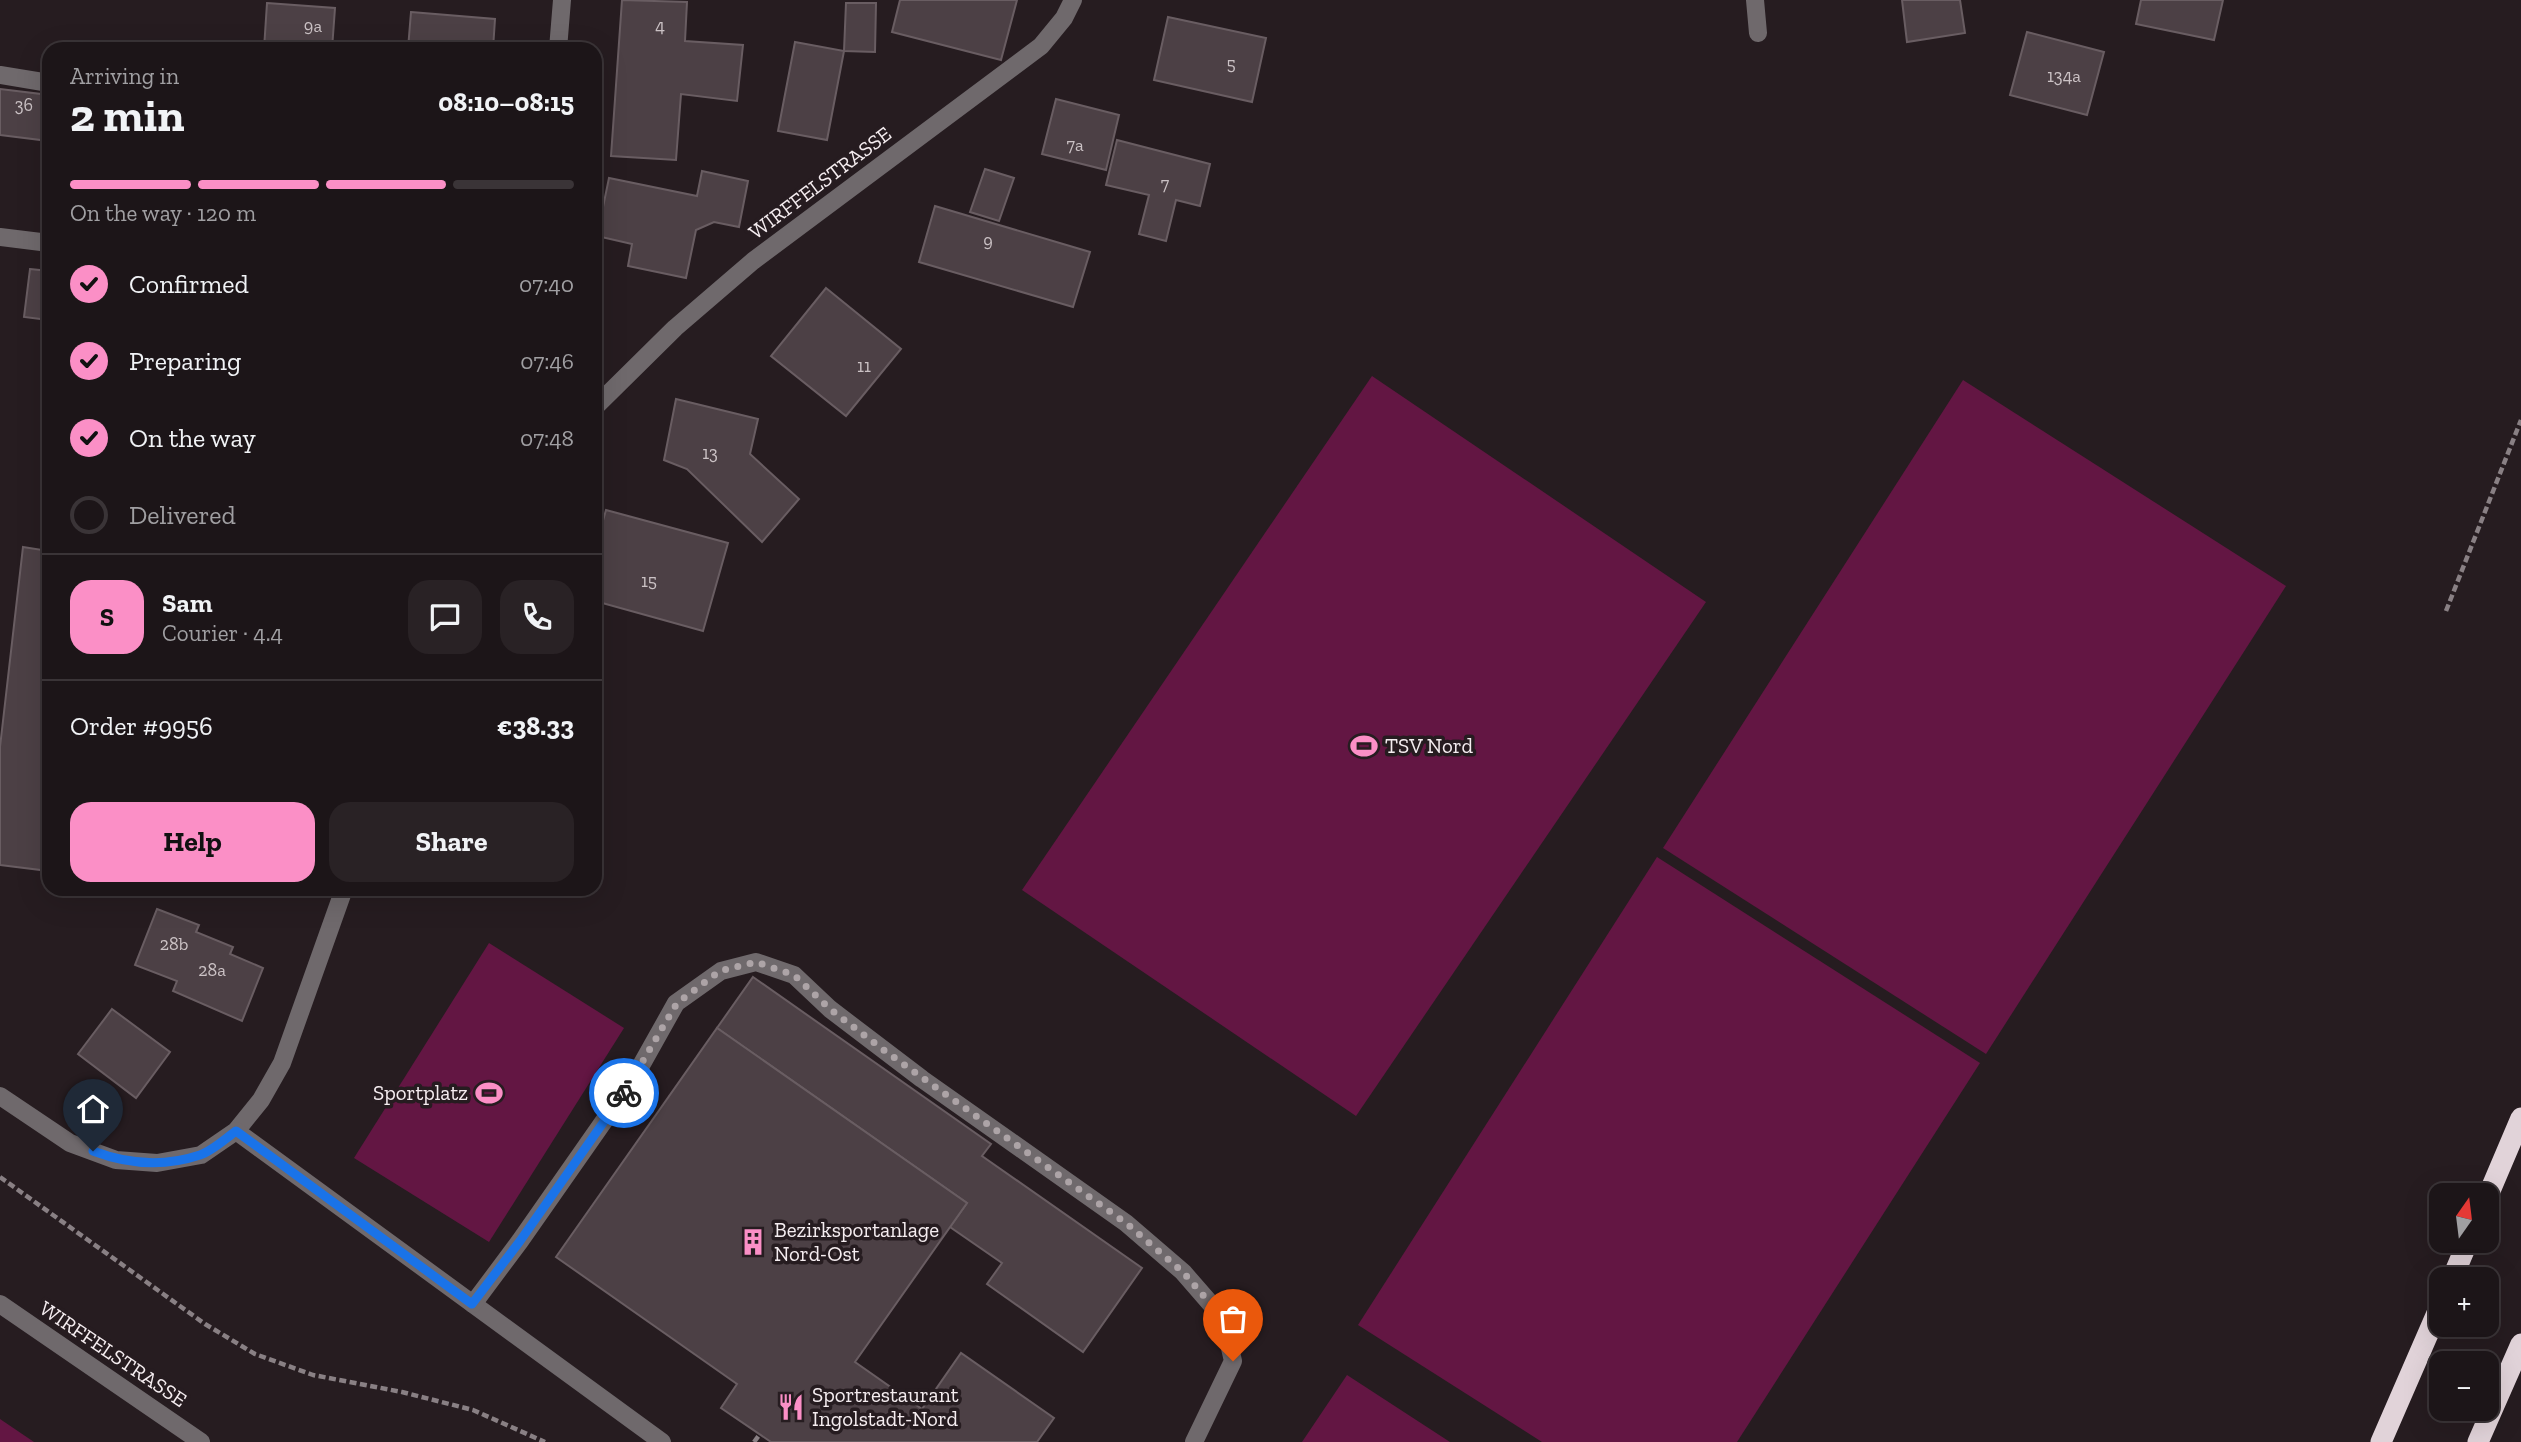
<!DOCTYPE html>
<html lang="en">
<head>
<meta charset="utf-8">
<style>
	body { margin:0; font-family:"Zilla Slab",serif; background:#292225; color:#f1f3f6; height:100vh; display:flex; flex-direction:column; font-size:26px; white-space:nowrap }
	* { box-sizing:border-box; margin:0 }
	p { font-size:23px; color:#a09fa2 }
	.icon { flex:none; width:38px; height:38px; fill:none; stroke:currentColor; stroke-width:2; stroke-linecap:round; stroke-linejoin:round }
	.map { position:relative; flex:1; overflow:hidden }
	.sheet { position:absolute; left:42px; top:42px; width:560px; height:854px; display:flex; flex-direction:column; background:#1c1518; border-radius:21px; box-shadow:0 7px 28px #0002,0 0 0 2px #3a3437 }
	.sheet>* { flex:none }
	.needle { width:46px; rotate:14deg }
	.fabs { position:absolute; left:2429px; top:1183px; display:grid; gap:14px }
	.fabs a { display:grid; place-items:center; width:70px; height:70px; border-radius:14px; background:#1c1518; box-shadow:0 7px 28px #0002,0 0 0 2px #3a3437; font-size:35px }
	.pin { position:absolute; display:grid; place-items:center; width:60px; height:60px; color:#fff; margin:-72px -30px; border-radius:50% 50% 50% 0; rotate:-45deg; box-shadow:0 0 7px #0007 }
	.pin .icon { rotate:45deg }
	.courier { position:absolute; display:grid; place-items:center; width:70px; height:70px; margin:-35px; border:5px solid #1a73e8; border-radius:50%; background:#fff; color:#222; box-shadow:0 2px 9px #0007 }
	.summary em { font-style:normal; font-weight:700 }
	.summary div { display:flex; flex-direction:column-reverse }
	.summary { display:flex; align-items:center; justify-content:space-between; height:119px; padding:0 28px }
	h1 { font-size:46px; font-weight:700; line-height:52px }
	.bar { display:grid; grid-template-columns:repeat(4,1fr); gap:10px 7px; align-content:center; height:84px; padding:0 28px }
	.bar i { height:9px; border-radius:5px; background:#3a3437 }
	.bar .selected { background:#fb8fc6 }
	.bar p { grid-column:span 4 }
	.line { display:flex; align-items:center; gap:18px; padding:0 28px; border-top:2px solid #3a3437 }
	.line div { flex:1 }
	.round { display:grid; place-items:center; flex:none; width:74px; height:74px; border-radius:21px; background:#292225 }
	ol { padding:0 28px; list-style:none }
	li { display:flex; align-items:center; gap:21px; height:77px }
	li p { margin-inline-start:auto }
	li .icon { padding:7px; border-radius:50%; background:#fb8fc6; color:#111; stroke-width:4 }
	li:last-child { color:#a09fa2 }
	li i { width:38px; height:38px; border:4px solid #3a3437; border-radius:50% }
	.button { display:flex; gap:14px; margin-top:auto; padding:14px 28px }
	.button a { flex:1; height:80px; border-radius:21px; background:#fb8fc6; color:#111; font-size:28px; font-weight:700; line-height:80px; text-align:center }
	.button a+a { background:#292225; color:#f1f3f6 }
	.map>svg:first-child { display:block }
</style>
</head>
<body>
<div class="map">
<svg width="2521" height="1442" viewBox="0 0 2521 1442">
	<rect width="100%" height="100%" fill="#261c20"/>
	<g fill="#631643">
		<polygon points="1372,376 1706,602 1356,1116 1022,890"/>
		<polygon points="1963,380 2286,586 1986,1054 1663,848"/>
		<polygon points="1657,857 1980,1063 1737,1442 1542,1442 1358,1325"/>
		<polygon points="489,943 624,1028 489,1242 354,1158"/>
		<polygon points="1347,1375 1450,1442 1302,1442"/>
		<polygon points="0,1419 34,1442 0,1442"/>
	</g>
	<g fill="#4c4045" stroke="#695d62" stroke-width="2">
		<polygon points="622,0 687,2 685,41 743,45 737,101 681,94 676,160 611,156"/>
		<polygon points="900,0 1017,0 1001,60 892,32"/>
		<polygon points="1902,0 1960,0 1965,33 1907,42"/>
		<polygon points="2141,0 2223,0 2214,40 2136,24"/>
		<polygon points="267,3 335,8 332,49 264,49"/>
		<polygon points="846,3 876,3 875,52 844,51"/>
		<polygon points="411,12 495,19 493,49 408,49"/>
		<polygon points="1168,17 1266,38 1252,102 1154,80"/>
		<polygon points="2027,32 2104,52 2087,115 2010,95"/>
		<polygon points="795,42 844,51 827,140 778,131"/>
		<polygon points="0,89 49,95 49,141 0,135"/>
		<polygon points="1056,99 1119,115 1106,170 1042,154"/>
		<polygon points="1117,140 1210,164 1200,206 1176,200 1166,241 1139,234 1149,195 1106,185"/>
		<polygon points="985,169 1014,178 999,221 970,212"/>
		<polygon points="702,171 748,181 739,227 714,222 696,230 686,278 628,266 632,244 597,236 609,178 697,196"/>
		<polygon points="935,206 1090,252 1073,307 919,262"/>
		<polygon points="30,269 49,271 49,320 24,317"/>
		<polygon points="826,288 901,349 846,416 771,356"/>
		<polygon points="49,372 49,418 44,417"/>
		<polygon points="676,399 758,419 750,454 799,499 762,542 687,469 664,460"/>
		<polygon points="606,510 728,543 703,631 595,601 595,549"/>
		<polygon points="23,547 49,551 49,871 0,865 0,747"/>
		<polygon points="157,909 199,925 196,932 233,947 230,954 263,968 242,1021 173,991 177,981 135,965"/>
		<polygon points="753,977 991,1144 982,1156 1142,1268 1083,1352 987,1284 1002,1263 950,1227 967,1203 717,1028"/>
		<polygon points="112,1009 170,1052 136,1098 78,1054"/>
		<polygon points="717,1028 967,1203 855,1362 922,1409 961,1353 1054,1418 1037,1442 771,1442 721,1408 737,1384 556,1257"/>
	</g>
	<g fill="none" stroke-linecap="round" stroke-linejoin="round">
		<g stroke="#898084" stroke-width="4.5" stroke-dasharray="7 3.5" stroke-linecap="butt">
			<polyline points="2446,611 2521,420"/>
			<polyline points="0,1177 205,1324 255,1354 313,1375 402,1392 473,1410 545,1442"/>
			<polyline points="754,1442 760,1434"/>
		</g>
		<g stroke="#6f696c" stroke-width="18">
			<polyline points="1755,0 1758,33"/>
			<polyline points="558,49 562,0"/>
			<polyline points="0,75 49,83"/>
			<polyline points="0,237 49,243"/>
			<polyline points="595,407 675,328 753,261 1041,46 1064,18 1073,0"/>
			<polyline points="0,1096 70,1143 116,1160 157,1163 201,1155 236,1131 261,1100 282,1063 344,889"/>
			<polyline points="236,1131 662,1442"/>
			<polyline points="0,1304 201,1442"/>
			<polyline points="473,1304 520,1241 634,1078 676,1003 721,971 756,962 794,975 830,1009 922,1079 1126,1223 1183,1272 1223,1318 1233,1361 1194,1442"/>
		</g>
		<g stroke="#e1d3d9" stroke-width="21">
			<polyline points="2487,1198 2521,1118"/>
			<polyline points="2452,1279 2468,1241"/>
			<polyline points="2381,1442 2441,1304"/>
			<polyline points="2478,1442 2521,1344"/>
		</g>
	</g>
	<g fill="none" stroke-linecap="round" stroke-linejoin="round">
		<polyline stroke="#ada4a7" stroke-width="7" stroke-dasharray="0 12.6" points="624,1093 677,1003 720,971 756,962 794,975 830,1009 885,1051 1126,1223 1183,1272 1223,1318 1233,1361"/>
		<path stroke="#1a73e8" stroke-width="9" d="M93,1151C127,1164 164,1167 200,1155C212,1151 225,1139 236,1131L472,1304L520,1241L624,1093"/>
	</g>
	<defs>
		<symbol id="stadium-bare" viewBox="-9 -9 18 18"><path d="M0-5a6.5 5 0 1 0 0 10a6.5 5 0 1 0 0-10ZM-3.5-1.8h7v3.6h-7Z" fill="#fb8fc6" stroke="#261c20" stroke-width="2.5" paint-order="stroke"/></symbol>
		<symbol id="building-bare" viewBox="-9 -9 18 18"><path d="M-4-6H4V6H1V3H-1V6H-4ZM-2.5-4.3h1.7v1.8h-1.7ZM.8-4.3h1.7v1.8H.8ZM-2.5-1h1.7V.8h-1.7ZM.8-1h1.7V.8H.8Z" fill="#fb8fc6" stroke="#261c20" stroke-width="2.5" paint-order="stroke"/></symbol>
		<symbol id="restaurant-bare" viewBox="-9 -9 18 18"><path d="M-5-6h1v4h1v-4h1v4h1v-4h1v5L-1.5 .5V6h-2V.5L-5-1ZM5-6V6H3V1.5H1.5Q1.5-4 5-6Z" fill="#fb8fc6" stroke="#261c20" stroke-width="2.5" paint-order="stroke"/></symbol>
	</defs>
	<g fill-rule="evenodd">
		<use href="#stadium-bare" x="1345" y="727" width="38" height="38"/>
		<use href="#stadium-bare" x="470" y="1074" width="38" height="38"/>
		<use href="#building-bare" x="734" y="1223" width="38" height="38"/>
		<use href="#restaurant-bare" x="772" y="1388" width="38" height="38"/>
	</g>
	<g text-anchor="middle" stroke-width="7" stroke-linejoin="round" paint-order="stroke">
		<g font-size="18" fill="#cbc2c5">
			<text x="313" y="32">9a</text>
			<text x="660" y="32">4</text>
			<text x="1231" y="70">5</text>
			<text x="2064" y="82">134a</text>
			<text x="24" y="111">36</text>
			<text x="1075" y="151">7a</text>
			<text x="1165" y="190">7</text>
			<text x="988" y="247">9</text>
			<text x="864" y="372">11</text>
			<text x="710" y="459">13</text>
			<text x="649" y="587">15</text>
			<text x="174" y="950">28b</text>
			<text x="212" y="976">28a</text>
		</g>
		<g font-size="21" fill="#f5edf0" stroke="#261c20">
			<text transform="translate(820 183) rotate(-37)" y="7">WIRFFELSTRASSE</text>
			<text transform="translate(113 1354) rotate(34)" y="7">WIRFFELSTRASSE</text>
		</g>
		<g font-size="21" fill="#f5edf0" stroke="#261c20" text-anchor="start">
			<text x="1385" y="753">TSV Nord</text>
			<text x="468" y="1100" text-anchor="end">Sportplatz</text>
			<text x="774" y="1237">Bezirksportanlage<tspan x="774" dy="24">Nord-Ost</tspan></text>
			<text x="812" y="1402">Sportrestaurant<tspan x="812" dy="24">Ingolstadt-Nord</tspan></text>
		</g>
	</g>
</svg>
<div class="fabs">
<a><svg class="needle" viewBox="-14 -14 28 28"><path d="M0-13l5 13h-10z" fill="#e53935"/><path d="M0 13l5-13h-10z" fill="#a09fa2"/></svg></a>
<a>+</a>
<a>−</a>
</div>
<div class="pin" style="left:1233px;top:1361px;background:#ea580c"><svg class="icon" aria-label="bag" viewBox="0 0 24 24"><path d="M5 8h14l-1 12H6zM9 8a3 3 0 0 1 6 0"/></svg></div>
<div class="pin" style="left:93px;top:1151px;background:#1f2937"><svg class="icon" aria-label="home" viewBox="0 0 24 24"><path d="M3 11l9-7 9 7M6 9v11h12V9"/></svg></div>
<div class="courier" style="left:624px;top:1093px"><svg class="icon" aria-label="bike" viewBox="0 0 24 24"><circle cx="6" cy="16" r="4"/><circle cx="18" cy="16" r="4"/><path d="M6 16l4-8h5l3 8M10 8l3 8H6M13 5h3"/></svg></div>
<section class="sheet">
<div class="summary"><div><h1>2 min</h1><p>Arriving in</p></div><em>08:10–08:15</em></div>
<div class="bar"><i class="selected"></i><i class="selected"></i><i class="selected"></i><i></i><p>On the way · 120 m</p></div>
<ol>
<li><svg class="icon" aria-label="check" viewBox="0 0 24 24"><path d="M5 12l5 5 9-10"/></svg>Confirmed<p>07:40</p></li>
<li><svg class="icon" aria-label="check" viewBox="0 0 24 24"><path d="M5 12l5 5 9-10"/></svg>Preparing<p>07:46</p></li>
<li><svg class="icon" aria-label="check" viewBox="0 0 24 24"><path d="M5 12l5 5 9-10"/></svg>On the way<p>07:48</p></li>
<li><i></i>Delivered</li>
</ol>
<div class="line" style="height:126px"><b class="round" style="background:#fb8fc6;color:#111">S</b><div><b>Sam</b><p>Courier · 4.4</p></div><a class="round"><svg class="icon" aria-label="chat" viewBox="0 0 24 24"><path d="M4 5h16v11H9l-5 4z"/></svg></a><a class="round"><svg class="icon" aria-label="phone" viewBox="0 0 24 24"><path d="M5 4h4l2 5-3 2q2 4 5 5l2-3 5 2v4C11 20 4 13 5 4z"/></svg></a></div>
<div class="line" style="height:91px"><div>Order #9956</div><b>€38.33</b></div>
<div class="button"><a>Help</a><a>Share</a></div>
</section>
</div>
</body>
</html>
